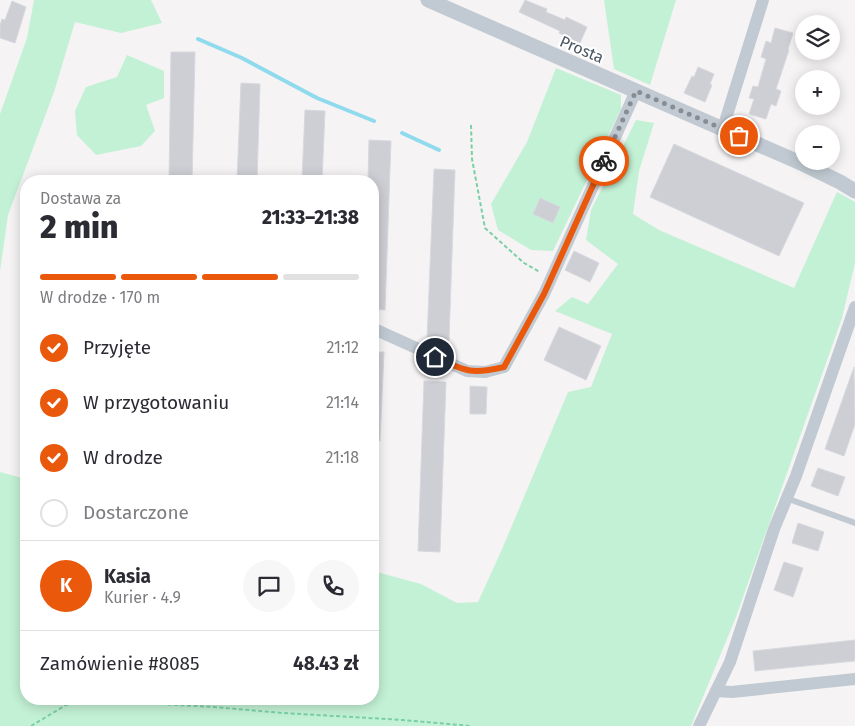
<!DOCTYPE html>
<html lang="pl">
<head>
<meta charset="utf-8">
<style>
	body { margin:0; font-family:"Fira Sans",sans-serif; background:#f7f7f7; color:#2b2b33; height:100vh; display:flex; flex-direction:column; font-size:19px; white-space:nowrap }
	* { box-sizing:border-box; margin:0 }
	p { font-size:16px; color:#7c7c81 }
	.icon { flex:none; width:28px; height:28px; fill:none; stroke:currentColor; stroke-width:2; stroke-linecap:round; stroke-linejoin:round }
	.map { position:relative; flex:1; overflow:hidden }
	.drawer { position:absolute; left:20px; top:175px; width:359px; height:530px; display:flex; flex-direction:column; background:#fff; border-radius:20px; box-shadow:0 2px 12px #0003 }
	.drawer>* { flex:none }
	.tools { position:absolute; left:795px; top:15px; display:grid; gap:10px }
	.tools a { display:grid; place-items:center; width:45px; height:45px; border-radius:50%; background:#fff; box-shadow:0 2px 12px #0003; font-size:25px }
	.pin { position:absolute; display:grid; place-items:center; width:42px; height:42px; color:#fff; margin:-21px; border:2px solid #fff; border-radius:50%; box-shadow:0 1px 5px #0007 }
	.courier { position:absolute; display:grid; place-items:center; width:50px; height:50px; margin:-25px; border:4px solid #ea580c; border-radius:50%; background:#fff; color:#222; box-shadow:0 1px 6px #0007 }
	.head em { font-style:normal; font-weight:800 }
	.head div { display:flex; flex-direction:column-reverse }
	.head { display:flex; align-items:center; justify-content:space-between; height:85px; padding:0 20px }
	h1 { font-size:32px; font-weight:800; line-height:38px }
	.bar { display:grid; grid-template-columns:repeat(4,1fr); gap:8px 5px; align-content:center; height:60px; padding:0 20px }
	.bar i { height:6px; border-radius:4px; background:#e1e1e2 }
	.bar .active { background:#ea580c }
	.bar p { grid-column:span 4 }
	.line { display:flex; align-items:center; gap:12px; padding:0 20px; border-top:1px solid #e1e1e2 }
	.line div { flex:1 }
	.round { display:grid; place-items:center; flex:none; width:52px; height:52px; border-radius:26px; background:#f7f7f7 }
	ol { padding:0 20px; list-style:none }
	li { display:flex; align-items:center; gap:15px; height:55px }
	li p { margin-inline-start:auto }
	li .icon { padding:5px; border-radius:50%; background:#ea580c; color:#fff; stroke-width:4 }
	li:last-child { color:#7c7c81 }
	li i { width:28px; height:28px; border:2px solid #e1e1e2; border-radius:50% }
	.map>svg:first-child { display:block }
</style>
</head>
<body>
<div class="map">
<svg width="855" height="726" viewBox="0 0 855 726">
	<rect width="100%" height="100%" fill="#f5f3f3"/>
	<g fill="#c3f1d5">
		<polygon points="34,0 151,0 162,23 121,33 75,22 54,92 8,215 0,271 0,114 27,38"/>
		<polygon points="604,0 676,0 650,85 614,69"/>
		<polygon points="127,55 164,71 164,98 146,105 155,131 141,146 96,155 77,135 75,111 86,87 117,77"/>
		<polygon points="556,68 621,95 621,109 553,251 531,250 498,230 491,204 527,142"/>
		<polygon points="636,120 654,123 639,171 633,214 659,230 794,288 837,192 855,202 855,263 842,318 736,617 691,726 0,726 0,472 26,479 26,699 372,699 373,571 421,584 457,603 478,602 503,547 568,392 591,387 612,334 555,311 572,297 588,304 618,264 586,240 591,210"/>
	</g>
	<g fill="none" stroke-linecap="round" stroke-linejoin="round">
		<g stroke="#90daee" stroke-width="4">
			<polyline points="198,39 242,58 317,98 374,121"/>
			<polyline points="402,133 439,150"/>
		</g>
	</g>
	<g fill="#cdcfd5" stroke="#d7d9de">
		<polygon points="525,0 547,9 546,12 565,20 566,17 587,27 580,43 559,33 560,31 519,12"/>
		<polygon points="12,1 26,7 15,43 0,38 0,25 2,19 5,20"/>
		<polygon points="775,28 793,33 788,49 789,50 776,89 781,91 776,106 771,104 766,119 749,114 754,99 749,98 753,86 758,87 766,59 761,57 766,41 771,43"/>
		<polygon points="171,52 195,52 192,181 169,181"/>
		<polygon points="698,67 714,74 710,84 712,85 705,102 684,93 692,76 694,77"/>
		<polygon points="241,83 260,84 257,181 237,181"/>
		<polygon points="305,110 325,111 322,181 302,181"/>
		<polygon points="369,140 391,141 385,310 372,309 372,181 368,181"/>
		<polygon points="674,144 804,203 779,256 650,197"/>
		<polygon points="434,169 455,170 449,340 427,340"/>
		<polygon points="540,198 560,207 553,223 533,214"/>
		<polygon points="574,251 599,263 590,282 565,270"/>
		<polygon points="559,327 601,346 586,380 544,360"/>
		<polygon points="372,352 384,352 380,441 372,441"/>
		<polygon points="854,367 855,424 844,456 825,449"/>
		<polygon points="424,381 446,382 440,552 418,551"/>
		<polygon points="470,386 487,387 486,414 470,414"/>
		<polygon points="818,468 845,477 838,496 811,486"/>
		<polygon points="798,523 824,532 818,551 792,543"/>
		<polygon points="784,562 803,568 793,597 774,590"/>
		<polygon points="855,640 855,661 755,671 753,651"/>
	</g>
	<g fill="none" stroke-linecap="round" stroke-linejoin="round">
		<g stroke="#7ad0a6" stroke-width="2" stroke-dasharray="4 2.5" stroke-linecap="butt">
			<polyline points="471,125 472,159 485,228 524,263 540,272"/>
			<polyline points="31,726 66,705 87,700 214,707 283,713 403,720 471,726"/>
		</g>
		<polyline stroke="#c1cad2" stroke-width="6" points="786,498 855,523"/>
		<g stroke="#c1cad2" stroke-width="12">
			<polyline points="723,128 763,0"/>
			<polyline points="372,328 467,371 485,372 504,367 544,294 636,91"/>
			<polyline points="716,691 732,692 855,679"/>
			<polyline points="699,726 730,662 774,529 796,476 855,307"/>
		</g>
		<polyline stroke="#c1cad2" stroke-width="15" points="428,0 803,164 840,182 855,191"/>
	</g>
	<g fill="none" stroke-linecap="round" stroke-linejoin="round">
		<polyline stroke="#868d94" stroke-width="5" stroke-dasharray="0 9" points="604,161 636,91 739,136"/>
		<path stroke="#ea580c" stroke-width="6" d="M435,357C465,371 470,375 504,367L544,294L604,161"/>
	</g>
	<g text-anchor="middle" stroke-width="4" stroke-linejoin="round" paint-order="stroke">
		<g font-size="16" fill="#4a5661" stroke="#fff">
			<text transform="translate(582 49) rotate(23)" y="6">Prosta</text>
		</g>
	</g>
</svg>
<div class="tools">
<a><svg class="icon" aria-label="layers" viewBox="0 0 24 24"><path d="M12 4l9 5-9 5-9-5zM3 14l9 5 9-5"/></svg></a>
<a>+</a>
<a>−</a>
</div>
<div class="pin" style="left:739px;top:136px;background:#ea580c"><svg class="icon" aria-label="bag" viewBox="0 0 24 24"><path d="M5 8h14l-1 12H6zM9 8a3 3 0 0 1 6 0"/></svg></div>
<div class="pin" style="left:435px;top:357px;background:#1f2937"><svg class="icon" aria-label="home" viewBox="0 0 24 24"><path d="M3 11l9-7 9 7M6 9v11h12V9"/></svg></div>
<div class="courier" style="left:604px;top:161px"><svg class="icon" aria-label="bike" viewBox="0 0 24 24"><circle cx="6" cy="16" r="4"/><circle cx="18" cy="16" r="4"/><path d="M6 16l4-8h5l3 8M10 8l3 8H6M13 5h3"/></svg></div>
<section class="drawer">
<div class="head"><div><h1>2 min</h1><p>Dostawa za</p></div><em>21:33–21:38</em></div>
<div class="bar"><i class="active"></i><i class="active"></i><i class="active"></i><i></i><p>W drodze · 170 m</p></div>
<ol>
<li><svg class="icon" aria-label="check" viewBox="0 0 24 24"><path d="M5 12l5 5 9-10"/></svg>Przyjęte<p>21:12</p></li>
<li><svg class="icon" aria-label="check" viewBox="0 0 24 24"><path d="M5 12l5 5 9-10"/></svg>W przygotowaniu<p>21:14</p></li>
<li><svg class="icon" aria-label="check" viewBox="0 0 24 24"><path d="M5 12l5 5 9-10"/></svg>W drodze<p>21:18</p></li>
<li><i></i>Dostarczone</li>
</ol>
<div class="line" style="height:90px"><b class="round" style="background:#ea580c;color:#fff">K</b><div><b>Kasia</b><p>Kurier · 4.9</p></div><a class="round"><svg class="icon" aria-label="chat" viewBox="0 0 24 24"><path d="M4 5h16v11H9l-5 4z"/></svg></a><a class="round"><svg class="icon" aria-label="phone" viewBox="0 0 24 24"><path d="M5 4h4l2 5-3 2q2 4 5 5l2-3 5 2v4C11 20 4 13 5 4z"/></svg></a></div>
<div class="line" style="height:65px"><div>Zamówienie #8085</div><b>48.43 zł</b></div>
</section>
</div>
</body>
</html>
